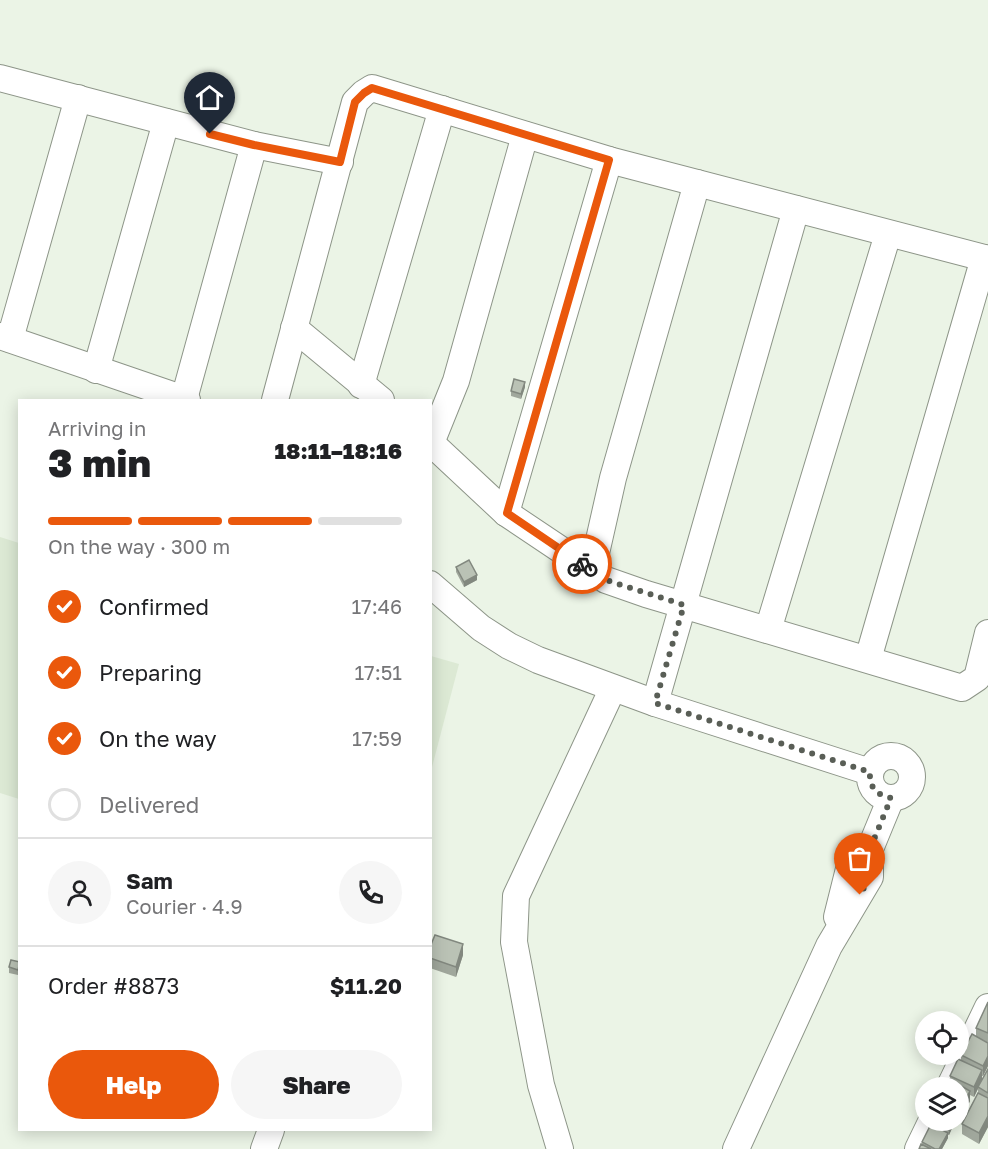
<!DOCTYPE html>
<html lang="en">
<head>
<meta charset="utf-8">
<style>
	body { margin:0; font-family:"Golos Text",sans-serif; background:#f6f6f6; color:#202124; height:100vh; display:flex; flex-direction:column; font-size:22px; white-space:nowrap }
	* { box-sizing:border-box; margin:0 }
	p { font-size:20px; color:#757577 }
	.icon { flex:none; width:33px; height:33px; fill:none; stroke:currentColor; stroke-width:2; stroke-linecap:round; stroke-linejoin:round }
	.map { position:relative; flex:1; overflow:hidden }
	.panel { position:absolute; left:18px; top:399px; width:414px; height:732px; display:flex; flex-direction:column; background:#fff; border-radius:0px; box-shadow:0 3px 15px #0003 }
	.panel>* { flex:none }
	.controls { position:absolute; left:915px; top:1011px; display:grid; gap:12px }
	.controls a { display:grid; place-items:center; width:54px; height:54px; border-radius:50%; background:#fff; box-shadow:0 3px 15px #0003; font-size:30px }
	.pin { position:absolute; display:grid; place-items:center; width:51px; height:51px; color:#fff; margin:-62px -26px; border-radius:50% 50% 50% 0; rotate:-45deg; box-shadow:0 0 6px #0007 }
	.pin .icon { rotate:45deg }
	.courier { position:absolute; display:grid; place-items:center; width:60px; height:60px; margin:-30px; border:4px solid #ea580c; border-radius:50%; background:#fff; color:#222; box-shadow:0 2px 8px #0007 }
	.headline em { font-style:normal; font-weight:800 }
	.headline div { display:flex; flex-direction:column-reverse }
	.headline { display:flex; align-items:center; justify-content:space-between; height:102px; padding:0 30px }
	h1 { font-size:39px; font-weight:800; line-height:45px }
	.bar { display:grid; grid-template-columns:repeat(4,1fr); gap:9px 6px; align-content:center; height:72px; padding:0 30px }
	.bar i { height:8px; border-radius:4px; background:#e0e0e0 }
	.bar .current { background:#ea580c }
	.bar p { grid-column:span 4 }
	.line { display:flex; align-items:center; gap:15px; padding:0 30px; border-top:2px solid #e0e0e0 }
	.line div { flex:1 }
	.round { display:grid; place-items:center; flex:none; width:63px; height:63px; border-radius:32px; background:#f6f6f6 }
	ol { padding:0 30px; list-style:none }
	li { display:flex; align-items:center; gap:18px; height:66px }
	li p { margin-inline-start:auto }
	li .icon { padding:6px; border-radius:50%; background:#ea580c; color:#fff; stroke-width:4 }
	li:last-child { color:#757577 }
	li i { width:33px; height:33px; border:3px solid #e0e0e0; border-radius:50% }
	.primary-button { display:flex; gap:12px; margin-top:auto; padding:12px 30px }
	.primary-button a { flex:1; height:69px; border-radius:36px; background:#ea580c; color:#fff; font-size:24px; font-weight:800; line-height:69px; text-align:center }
	.primary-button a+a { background:#f6f6f6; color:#202124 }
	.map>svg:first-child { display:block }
</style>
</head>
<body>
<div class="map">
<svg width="988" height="1149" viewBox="0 0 988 1149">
	<rect width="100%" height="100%" fill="#ebf4e6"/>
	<g fill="#dce9d4">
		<polygon points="0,537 19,543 19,799 0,793"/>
		<polygon points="431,656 459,664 431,771 430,656"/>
	</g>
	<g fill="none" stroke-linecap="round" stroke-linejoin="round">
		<defs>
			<g id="minor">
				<polyline points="0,78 254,145 340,162"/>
				<polyline points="294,328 381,400"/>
				<polyline points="0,336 187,400"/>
				<polyline points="10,339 78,98"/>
				<polyline points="96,370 166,122"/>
				<polyline points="361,385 442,109"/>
				<polyline points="184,399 254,145"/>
				<polyline points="275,400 355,102 364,93 372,88 609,160 988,259"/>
				<polyline points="430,442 506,513 606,580 646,594 962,688 977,678 988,633"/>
				<polyline points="431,443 456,381 525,135"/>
				<polyline points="506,513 609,160"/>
				<polyline points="592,571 613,478 697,183"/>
				<polyline points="430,584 481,628 509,646 538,660 655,703 870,772"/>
				<polyline points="768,630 888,234"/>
				<polyline points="868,659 984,258"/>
				<polyline points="655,703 796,209"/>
				<circle cx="891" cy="777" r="21"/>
				<polyline points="837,917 849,869 870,849"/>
				<polyline points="949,1088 988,1007"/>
				<polyline points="264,1149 271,1130"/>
				<polyline points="560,1149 541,1085 514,942 516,896 613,688"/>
				<polyline points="736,1149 829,946 870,877 870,849 891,798"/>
				<polyline points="918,1149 932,1120"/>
			</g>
		</defs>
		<use href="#minor" stroke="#8d9588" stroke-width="28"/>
		<use href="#minor" stroke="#fff" stroke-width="26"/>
	</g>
	<g fill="#a0a79c">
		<polygon points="525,387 521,399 511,396 511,391"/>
		<polygon points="456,567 477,580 464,587 456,572"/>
		<polygon points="867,868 863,881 853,877 853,872"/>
		<polygon points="430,947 463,955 456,977 430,968"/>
		<polygon points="20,962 18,975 9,973 9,967"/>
		<polygon points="988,1002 988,1066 983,1076 982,1076 982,1080 988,1069 988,1127 979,1144 962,1134 962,1124 978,1094 978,1089 974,1097 970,1095 970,1101 959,1122 957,1120 958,1120 958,1088 950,1080 950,1076 961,1061 961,1055 976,1036 976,1028"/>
		<polygon points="931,1120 954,1120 954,1124 949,1135 948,1135 948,1138 942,1149 919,1149 931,1124"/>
	</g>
	<g fill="#82887f">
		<polygon points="525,382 525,387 521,399 521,394"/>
		<polygon points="477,575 477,580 464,587 464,582"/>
		<polygon points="867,863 867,868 863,881 863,876"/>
		<polygon points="463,944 463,955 456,977 456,967"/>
		<polygon points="988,1056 988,1066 983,1076 983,1066"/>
		<polygon points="982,1070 982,1080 974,1097 974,1087"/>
		<polygon points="970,1091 970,1101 959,1122 959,1111"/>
		<polygon points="988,1116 988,1127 979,1144 979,1133"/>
		<polygon points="953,1120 954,1120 954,1124 949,1135 949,1130"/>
		<polygon points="948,1133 948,1138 942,1149 939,1149"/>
	</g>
	<g fill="#bac2b5" stroke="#82887f" stroke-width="1.5">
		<polygon points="514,379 525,382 521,394 511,391"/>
		<polygon points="469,560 477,575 464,582 456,567"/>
		<polygon points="857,860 867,863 863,876 853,872"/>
		<polygon points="435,935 463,944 456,967 430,958 430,947"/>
		<polygon points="11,960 20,962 18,970 9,967"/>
		<polygon points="988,1002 988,1033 976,1028"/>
		<polygon points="972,1034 988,1043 988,1056 983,1066 961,1055"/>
		<polygon points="958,1059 982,1070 974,1087 950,1076"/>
		<polygon points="988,1069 988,1093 978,1087"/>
		<polygon points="949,1079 970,1091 959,1111 958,1088 944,1088"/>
		<polygon points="978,1093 988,1098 988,1116 979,1133 962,1124"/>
		<polygon points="931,1120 953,1120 949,1130 931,1121"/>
		<polygon points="931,1124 948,1133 939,1149 935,1149 922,1142"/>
		<polygon points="921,1144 931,1149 919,1149"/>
	</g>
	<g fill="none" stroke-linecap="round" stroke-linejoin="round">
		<path stroke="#595e56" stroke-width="6" stroke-dasharray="0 10.8" d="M582,564L606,580L684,605L655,703L870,772C869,787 876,795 891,798L870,849V877L860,895"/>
		<polyline stroke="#ea580c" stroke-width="8" points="210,134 254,145 340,162 355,102 364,93 372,88 609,160 507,513 582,564"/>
	</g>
</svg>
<div class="controls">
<a><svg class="icon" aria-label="locate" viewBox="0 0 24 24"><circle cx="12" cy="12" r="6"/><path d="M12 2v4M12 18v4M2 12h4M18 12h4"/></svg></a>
<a><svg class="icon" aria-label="layers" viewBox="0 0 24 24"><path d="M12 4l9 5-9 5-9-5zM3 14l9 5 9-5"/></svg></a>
</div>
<div class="pin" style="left:860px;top:895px;background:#ea580c"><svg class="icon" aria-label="bag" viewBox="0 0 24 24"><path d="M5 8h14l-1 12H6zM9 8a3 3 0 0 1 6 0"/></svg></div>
<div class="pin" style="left:210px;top:134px;background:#1f2937"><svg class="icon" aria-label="home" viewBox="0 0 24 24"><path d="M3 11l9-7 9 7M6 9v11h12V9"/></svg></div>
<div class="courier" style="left:582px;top:564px"><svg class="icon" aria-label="bike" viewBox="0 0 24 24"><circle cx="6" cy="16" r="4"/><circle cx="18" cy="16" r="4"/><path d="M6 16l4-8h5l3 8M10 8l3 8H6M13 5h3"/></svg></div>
<section class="panel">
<div class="headline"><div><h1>3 min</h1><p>Arriving in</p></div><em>18:11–18:16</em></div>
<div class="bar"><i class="current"></i><i class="current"></i><i class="current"></i><i></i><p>On the way · 300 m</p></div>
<ol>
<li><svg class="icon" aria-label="check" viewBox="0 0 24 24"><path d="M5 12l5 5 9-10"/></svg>Confirmed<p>17:46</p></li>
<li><svg class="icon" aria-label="check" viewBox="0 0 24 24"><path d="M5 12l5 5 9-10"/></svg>Preparing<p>17:51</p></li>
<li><svg class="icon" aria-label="check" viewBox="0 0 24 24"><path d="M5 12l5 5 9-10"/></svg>On the way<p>17:59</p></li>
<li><i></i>Delivered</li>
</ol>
<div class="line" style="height:108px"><a class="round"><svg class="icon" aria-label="person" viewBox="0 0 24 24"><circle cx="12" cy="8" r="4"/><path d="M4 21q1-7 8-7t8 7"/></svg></a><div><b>Sam</b><p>Courier · 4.9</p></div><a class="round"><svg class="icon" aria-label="phone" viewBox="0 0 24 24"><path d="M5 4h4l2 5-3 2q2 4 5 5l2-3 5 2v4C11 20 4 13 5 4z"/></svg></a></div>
<div class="line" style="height:78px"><div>Order #8873</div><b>$11.20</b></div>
<div class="primary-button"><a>Help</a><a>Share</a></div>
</section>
</div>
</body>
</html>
